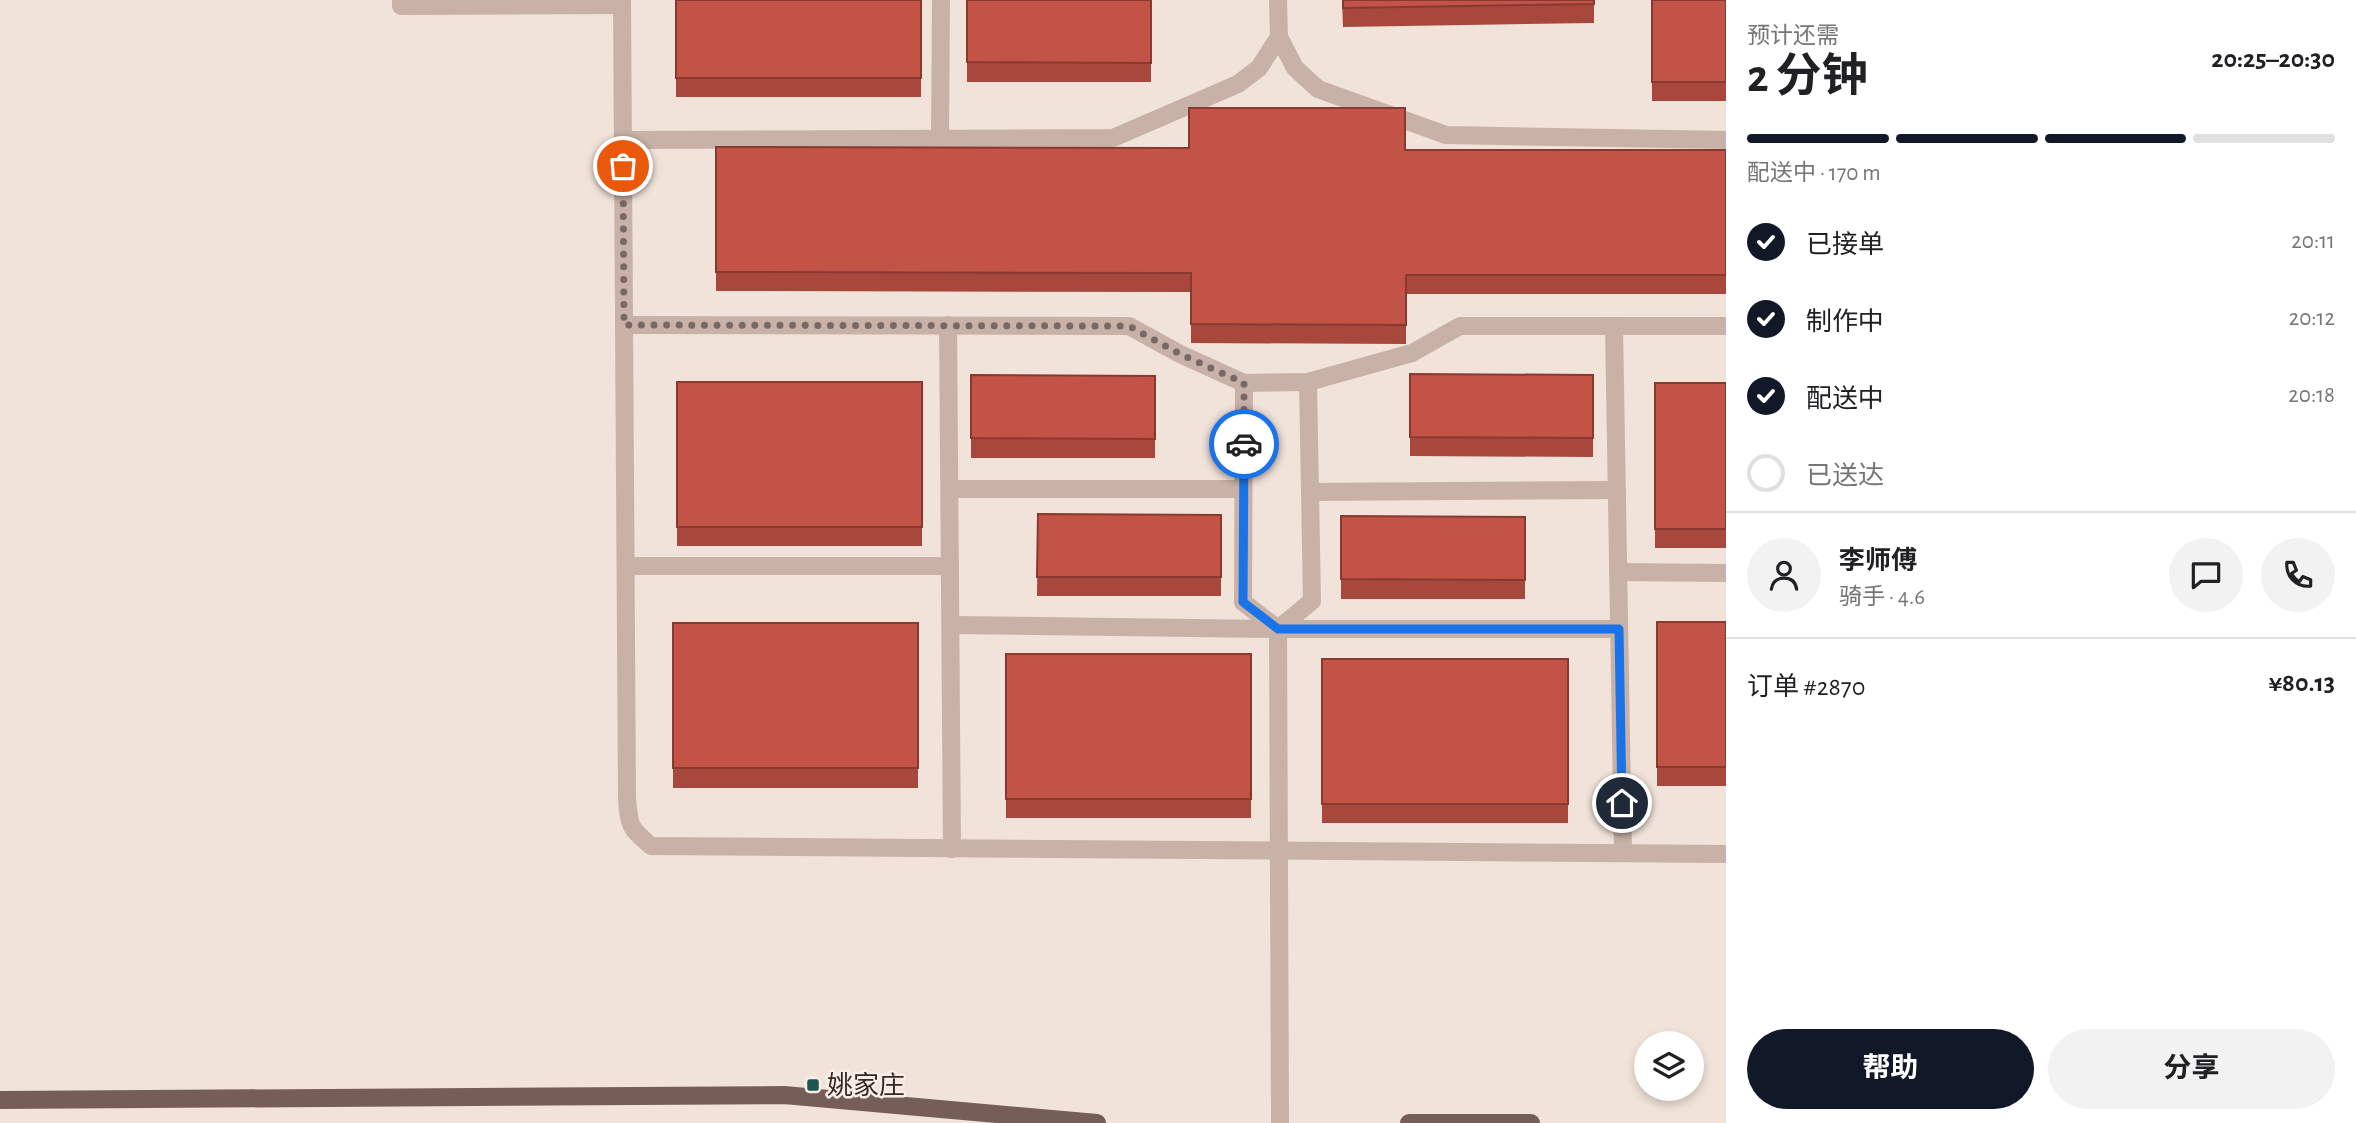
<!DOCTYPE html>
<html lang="zh">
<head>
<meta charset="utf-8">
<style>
	body { margin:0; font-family:"Alegreya Sans","Noto Sans SC",sans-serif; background:#f2f2f2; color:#202124; height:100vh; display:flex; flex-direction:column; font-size:26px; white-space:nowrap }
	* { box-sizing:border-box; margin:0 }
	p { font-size:23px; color:#757577 }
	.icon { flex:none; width:38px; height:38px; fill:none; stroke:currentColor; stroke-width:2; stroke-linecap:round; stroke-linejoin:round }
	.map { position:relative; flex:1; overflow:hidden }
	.details { display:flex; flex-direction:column; background:#fff; width:630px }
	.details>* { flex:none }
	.buttons { position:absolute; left:1634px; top:1031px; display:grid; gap:14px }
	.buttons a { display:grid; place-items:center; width:70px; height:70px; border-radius:50%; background:#fff; box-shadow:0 4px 10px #0003; font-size:35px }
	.pin { position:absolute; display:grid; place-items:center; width:60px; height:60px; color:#fff; margin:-30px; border:4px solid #fff; border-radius:50%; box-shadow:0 2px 7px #0007 }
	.courier { position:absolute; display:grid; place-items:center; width:70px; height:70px; margin:-35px; border:5px solid #1a73e8; border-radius:50%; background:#fff; color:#222; box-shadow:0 2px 9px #0007 }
	.overview em { font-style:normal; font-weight:700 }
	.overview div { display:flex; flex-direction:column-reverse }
	.overview { display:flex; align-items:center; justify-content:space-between; height:119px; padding:0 21px }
	h1 { font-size:46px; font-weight:700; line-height:52px }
	.bar { display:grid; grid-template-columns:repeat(4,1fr); gap:10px 7px; align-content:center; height:84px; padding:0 21px }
	.bar i { height:9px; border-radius:5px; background:#e0e0e0 }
	.bar .selected { background:#111827 }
	.bar p { grid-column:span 4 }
	.line { display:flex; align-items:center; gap:18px; padding:0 21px; border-top:2px solid #e0e0e0 }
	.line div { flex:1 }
	.round { display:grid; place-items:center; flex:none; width:74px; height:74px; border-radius:37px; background:#f2f2f2 }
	ol { padding:0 21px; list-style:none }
	li { display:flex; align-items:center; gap:21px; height:77px }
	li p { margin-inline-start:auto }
	li .icon { padding:7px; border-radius:50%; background:#111827; color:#fff; stroke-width:4 }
	li:last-child { color:#757577 }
	li i { width:38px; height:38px; border:4px solid #e0e0e0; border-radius:50% }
	.cta { display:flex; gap:14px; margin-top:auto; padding:14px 21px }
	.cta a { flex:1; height:80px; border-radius:42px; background:#111827; color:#fff; font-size:28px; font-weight:700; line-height:80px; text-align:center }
	.cta a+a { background:#f2f2f2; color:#202124 }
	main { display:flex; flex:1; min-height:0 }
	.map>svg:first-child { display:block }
</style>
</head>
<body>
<main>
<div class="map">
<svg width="1726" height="1123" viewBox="0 0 1726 1123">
	<rect width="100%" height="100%" fill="#f1e3da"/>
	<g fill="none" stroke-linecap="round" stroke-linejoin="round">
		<polyline stroke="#c8b1a6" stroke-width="18" points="401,0 401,6 622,5"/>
		<g stroke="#c8b1a6" stroke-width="18">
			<path d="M622,0L627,798C629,827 630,828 651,846L1726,854"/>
			<polyline points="1278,0 1279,37 1295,68 1318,89 1446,135 1726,140"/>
			<polyline points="940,139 941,0"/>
			<polyline points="623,140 1113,138 1238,84 1259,68 1279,37"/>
			<polyline points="624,325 1129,326 1180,354 1244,383 1308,382 1412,353 1460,326 1726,326"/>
			<polyline points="948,325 952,849"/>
			<polyline points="1614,326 1623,853"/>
			<polyline points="1244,383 1243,602 1278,629 1312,601 1308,382"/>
			<polyline points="950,489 1243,489"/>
			<polyline points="1310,492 1617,490"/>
			<polyline points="626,566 950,566"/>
			<polyline points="1618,572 1726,573"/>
			<polyline points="951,625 1278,629 1619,629"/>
			<polyline points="1278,629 1280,1123"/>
		</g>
		<g stroke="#765e58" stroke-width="18">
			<polyline points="0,1100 784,1095 1097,1123"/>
			<polyline points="1409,1123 1531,1123"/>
		</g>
	</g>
	<g fill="#a8473c">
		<rect x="676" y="0" width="245" height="97"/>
		<rect x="967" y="0" width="184" height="82"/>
		<polygon points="1342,0 1594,0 1594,23 1343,27"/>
		<rect x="1652" y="0" width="74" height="101"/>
		<polygon points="716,147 1726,150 1726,294 1406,294 1406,344 1191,343 1191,292 716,291"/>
		<polygon points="1410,374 1593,375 1593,457 1410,456"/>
		<polygon points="971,375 1155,376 1155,458 971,458"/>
		<rect x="677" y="382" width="245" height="164"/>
		<rect x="1655" y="383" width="71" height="165"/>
		<polygon points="1038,514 1221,515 1221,596 1037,596"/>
		<polygon points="1341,516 1525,517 1525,599 1341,599"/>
		<rect x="1657" y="622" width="69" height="164"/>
		<rect x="673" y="623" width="245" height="165"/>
		<rect x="1006" y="654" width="245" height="164"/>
		<rect x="1322" y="659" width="246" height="164"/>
	</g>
	<g fill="#c35346" stroke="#883a31" stroke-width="2">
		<rect x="676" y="0" width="245" height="78"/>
		<polygon points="967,0 1151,0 1151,63 967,62"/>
		<polygon points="1343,0 1594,0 1594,4 1343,8"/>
		<rect x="1652" y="0" width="74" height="82"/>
		<polygon points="1189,108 1405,108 1405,150 1726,150 1726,275 1406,275 1406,325 1191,324 1191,273 716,272 716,147 1189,148"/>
		<polygon points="1410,374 1593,375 1593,438 1410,437"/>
		<polygon points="971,375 1155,376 1155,439 971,438"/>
		<rect x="677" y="382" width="245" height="145"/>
		<rect x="1655" y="383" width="71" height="146"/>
		<polygon points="1038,514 1221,515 1221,577 1037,577"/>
		<polygon points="1341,516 1525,517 1525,580 1341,579"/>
		<rect x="1657" y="622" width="69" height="145"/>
		<rect x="673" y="623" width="245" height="145"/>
		<rect x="1006" y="654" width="245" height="145"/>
		<rect x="1322" y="659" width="246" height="145"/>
	</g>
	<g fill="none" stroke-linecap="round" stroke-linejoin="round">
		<polyline stroke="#776a66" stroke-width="7" stroke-dasharray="0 12.6" points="623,166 624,325 1129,326 1180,354 1244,383 1244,444"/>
		<polyline stroke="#1a73e8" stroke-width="9" points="1244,444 1243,602 1278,629 1619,629 1622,803"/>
	</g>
	<rect fill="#1e5551" stroke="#f9eee6" stroke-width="2.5" x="806" y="1078" width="14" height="14" rx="3.5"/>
	<g text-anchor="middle" stroke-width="5" stroke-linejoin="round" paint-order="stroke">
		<g font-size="26" fill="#352927" stroke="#f9eee6" text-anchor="start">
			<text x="827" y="1094">姚家庄</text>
		</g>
	</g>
</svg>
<div class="buttons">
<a><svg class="icon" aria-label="layers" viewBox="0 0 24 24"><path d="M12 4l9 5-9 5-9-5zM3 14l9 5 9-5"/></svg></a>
</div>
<div class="pin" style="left:623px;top:166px;background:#ea580c"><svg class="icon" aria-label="bag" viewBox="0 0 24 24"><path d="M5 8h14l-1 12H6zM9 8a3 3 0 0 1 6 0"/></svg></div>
<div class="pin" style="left:1622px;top:803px;background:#1f2937"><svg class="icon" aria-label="home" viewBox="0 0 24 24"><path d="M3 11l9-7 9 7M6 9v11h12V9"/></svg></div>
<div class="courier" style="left:1244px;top:444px"><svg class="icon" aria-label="car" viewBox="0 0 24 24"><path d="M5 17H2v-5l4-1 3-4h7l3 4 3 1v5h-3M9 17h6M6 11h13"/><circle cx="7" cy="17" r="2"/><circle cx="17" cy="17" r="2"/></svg></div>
</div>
<section class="details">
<div class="overview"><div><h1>2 分钟</h1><p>预计还需</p></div><em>20:25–20:30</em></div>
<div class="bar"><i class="selected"></i><i class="selected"></i><i class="selected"></i><i></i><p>配送中 · 170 m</p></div>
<ol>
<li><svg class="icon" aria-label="check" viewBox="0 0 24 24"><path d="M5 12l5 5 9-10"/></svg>已接单<p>20:11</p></li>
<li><svg class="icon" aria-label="check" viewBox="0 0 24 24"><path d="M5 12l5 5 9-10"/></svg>制作中<p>20:12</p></li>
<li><svg class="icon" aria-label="check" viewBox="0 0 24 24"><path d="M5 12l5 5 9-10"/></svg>配送中<p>20:18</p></li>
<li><i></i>已送达</li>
</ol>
<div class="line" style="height:126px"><a class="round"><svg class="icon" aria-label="person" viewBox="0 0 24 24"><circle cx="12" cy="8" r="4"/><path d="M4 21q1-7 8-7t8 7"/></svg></a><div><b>李师傅</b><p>骑手 · 4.6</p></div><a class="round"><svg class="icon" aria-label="chat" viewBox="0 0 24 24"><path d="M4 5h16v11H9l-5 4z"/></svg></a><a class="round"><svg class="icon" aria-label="phone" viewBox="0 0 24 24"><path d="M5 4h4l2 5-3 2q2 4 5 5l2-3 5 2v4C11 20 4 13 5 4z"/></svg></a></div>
<div class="line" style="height:91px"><div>订单 #2870</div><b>¥80.13</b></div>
<div class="cta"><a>帮助</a><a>分享</a></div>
</section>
</main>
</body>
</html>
